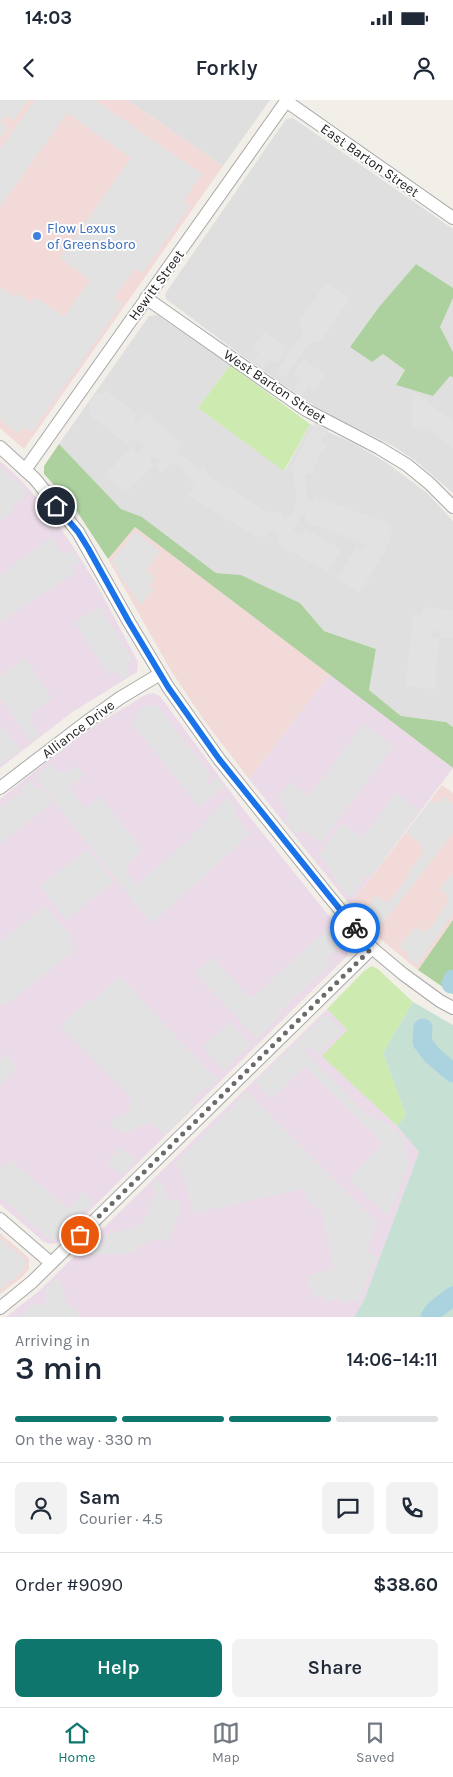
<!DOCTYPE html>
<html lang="en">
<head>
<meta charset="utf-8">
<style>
	body { margin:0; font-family:Karla,sans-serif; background:#f2f2f3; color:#1f2937; height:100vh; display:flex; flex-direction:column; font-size:19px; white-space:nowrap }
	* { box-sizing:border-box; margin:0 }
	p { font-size:16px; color:#747a83 }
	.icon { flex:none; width:28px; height:28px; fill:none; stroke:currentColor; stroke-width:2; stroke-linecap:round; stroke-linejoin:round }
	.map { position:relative; height:1217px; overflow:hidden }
	.drawer { display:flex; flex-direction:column; background:#fff; flex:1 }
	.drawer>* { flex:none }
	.pin { position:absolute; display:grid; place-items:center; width:42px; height:42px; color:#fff; margin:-21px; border:2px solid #fff; border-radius:50%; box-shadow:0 1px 5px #0007 }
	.courier { position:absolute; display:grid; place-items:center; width:50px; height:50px; margin:-25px; border:4px solid #1a73e8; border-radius:50%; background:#fff; color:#222; box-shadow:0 1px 6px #0007 }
	.summary em { font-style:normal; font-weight:600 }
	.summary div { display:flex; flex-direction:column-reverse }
	.summary { display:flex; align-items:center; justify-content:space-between; height:85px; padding:0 15px }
	h1 { font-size:32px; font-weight:600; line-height:38px }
	.bar { display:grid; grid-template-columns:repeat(4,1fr); gap:8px 5px; align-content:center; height:60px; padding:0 15px }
	.bar i { height:6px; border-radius:4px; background:#e0e1e3 }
	.bar .current { background:#0f766e }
	.bar p { grid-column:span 4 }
	.line { display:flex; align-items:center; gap:12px; padding:0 15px; border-top:1px solid #e0e1e3 }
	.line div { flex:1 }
	.round { display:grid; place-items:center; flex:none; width:52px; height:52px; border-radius:8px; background:#f2f2f3 }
	.action { display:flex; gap:10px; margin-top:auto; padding:10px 15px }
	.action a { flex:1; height:58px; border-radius:8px; background:#0f766e; color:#fff; font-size:20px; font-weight:600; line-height:58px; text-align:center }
	.action a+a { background:#f2f2f3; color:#1f2937 }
	.status { display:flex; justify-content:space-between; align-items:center; height:35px; padding:0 25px; background:#fff; direction:ltr }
	.status svg { height:14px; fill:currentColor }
	header { display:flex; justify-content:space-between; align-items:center; height:65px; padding:0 15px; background:#fff; font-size:22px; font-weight:600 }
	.tabs { display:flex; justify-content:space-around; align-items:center; height:70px; border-top:1px solid #e0e1e3; background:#fff; font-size:14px; color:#747a83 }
	.tabs a { display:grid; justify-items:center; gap:2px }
	.tabs .current { color:#0f766e }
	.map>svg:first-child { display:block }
</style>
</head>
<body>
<div class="status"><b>14:03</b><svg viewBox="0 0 49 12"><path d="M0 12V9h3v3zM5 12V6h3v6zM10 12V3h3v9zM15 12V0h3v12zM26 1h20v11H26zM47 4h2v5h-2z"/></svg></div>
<header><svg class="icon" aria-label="back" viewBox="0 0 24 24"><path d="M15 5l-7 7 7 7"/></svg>Forkly<svg class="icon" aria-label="person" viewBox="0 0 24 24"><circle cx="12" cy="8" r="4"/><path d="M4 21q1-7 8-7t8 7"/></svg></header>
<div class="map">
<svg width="453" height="1217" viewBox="0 0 453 1217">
	<rect width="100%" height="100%" fill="#f2efe9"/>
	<g fill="#e0dfdf">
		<polygon points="127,0 270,0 223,66"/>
		<polygon points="293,18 453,129 453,188 416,164 379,207 350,247 383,254 405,270 396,285 450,275 453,277 453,393 416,361 393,346 330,315 310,303 237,252 166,199 165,194 286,19"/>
		<polygon points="453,198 453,252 439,227"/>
		<polygon points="157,215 230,265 198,308 285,371 310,324 355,344 387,363 427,393 453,421 453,627 446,622 401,616 369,590 376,549 324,531 300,503 241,475 216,473 142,417 121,409 59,344 149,216"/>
	</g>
	<g fill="#f2dad9">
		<polygon points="0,0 127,0 223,66 24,349 0,328"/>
		<polygon points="135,427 330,574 249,679 203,619 170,569 108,459"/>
		<polygon points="442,685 453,693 453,820 418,870 378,837 361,819 350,805"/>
		<polygon points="0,1133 29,1158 29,1169 20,1179 0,1194"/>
	</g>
	<g fill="#ebdbe8">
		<polygon points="0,361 18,377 50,413 72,445 96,483 138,562 137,572 71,613 0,668"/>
		<polygon points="330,574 453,668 350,805 249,679"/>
		<polygon points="154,593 160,596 241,706 349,841 350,848 348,855 57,1143 50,1144 44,1142 0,1104 0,699 84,632 147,594"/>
		<polygon points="327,909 347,930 323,956 397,1026 419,1052 364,1200 354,1217 6,1217 39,1191"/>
	</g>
	<g fill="#cdebb0">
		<polygon points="230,265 310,324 284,371 198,308"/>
		<polygon points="372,866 378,869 413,902 383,953 406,1015 397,1026 322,956 347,930 327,909 365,870"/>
	</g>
	<g fill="#add19e">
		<polygon points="416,164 453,188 453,198 440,227 453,252 453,277 450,276 433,296 396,285 405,270 383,254 372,262 350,247 379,207"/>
		<polygon points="59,344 121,409 142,417 216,473 241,475 300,503 324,531 376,549 369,590 401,616 446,622 453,627 453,668 135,427 108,459 74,407 44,374 44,366"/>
		<polygon points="453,820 453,894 418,870"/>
	</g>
	<polygon fill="#c6e0d4" points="413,902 453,925 453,1217 354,1217 364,1200 419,1052 397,1026 406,1015 383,953"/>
	<g fill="#e2e2e2">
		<polygon points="0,0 28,0 14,20 6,15 1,22 8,28 0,39"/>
		<polygon points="35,0 95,0 202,74 183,101 190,106 143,173 135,169 114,198 122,204 32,332 24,327 17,334 0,319 0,187 14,197 18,193 30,203 35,197 64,217 90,180 60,158 131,58 67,13 0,107 0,49"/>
		<polygon points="326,182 350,198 321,241 310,242 285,278 276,271 302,234 302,227 298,223"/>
		<polygon points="264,232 288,248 277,264 270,259 264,268 253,261 259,252 253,247"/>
		<polygon points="304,259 326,275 315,290 309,286 301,297 293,291 301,280 293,274"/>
		<polygon points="105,290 138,314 133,320 137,324 147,313 183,345 177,352 193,364 196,369 198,370 204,367 209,376 264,410 270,413 281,412 282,418 284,419 294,411 296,405 297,396 291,368 315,323 329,330 322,339 322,342 327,344 318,359 312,375 307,373 305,375 308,401 313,402 315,397 389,423 388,428 393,432 384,453 360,493 337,479 356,447 363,451 366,444 305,422 307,416 303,414 293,430 299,434 302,435 305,429 342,449 328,472 278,444 279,434 277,432 269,430 266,438 253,435 188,396 194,386 183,369 173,363 162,373 156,367 162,360 153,356 149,361 154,366 125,393 105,375 132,347 138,353 143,347 143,344 133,338 127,344 89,314 92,309 88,305 96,293 101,295"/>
		<polygon points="417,294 453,321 453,349 428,328 415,329 412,326 412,301"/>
		<polygon points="0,367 19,383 28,393 12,406 15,410 0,421"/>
		<polygon points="136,431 160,452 146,470 155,478 149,486 153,490 141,505 122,479 112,461"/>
		<polygon points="51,437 62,453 66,454 72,450 80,462 72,467 76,472 0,522 0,475"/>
		<polygon points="100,507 133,560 125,565 131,574 122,579 116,571 109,575 74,522"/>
		<polygon points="423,507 453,510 453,538 441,538 440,530 437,530 432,533 432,537 439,538 435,589 406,586 413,514 422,515"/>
		<polygon points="26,558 52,599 33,613 30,620 40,635 31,642 0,598 0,576"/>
		<polygon points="155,603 211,675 206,680 207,683 209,684 217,677 225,686 199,707 131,622 137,617 136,613 144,606 148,608"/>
		<polygon points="364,623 394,646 320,744 306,732 302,731 297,735 285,719 288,716 287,711 277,698 290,682 309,696"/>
		<polygon points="2,626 20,650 0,665 0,628"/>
		<polygon points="51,664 57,671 65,673 76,666 84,675 69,688 85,708 100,696 142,750 126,766 127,772 137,785 186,742 228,697 237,708 235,713 236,717 250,734 152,823 132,801 126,792 43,688 36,676"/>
		<polygon points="29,681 35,688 41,688 52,703 2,743 0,741 0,708 18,693 22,698 24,698 20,689"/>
		<polygon points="396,693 420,711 371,776 366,776 351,797 344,791 333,779 332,771 319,755 342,724 363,737"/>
		<polygon points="443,696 453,704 453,733 377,831 369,822 371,819 370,816 364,812 376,795 384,801 387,802 390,801 409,775 408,773 424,751 420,743 406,733 431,700 437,704"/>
		<polygon points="88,749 114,782 66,820 40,786"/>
		<polygon points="453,772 453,814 417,865 407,858 409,856 408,853 399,847 415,827 426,833 446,805 448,796 439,790"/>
		<polygon points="45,806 72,837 73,851 8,904 0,905 0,842"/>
		<polygon points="332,825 338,831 340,840 337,849 327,858 327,860 330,865 279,912 279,917 257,939 195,873 213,857 248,896 253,897"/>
		<polygon points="120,876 207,970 219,979 209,989 206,987 192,1001 195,1006 165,1035 153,1024 150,1023 145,1024 127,1033 118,1031 109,1023 115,1017 121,1017 130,1009 131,998 60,926 90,899 93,902"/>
		<polygon points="326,914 342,930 319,954 310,946 305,951 366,1014 391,1026 404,1038 409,1064 389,1114 385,1114 349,1079 383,1043 305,966 272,999 255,982"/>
		<polygon points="230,922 251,944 224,971 202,947"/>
		<polygon points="5,954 17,965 0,987 0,960"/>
		<polygon points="246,991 377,1123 367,1153 377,1156 360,1199 340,1203 339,1198 324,1202 323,1196 313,1198 307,1176 334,1169 321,1109 315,1110 312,1102 308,1102 304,1090 302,1089 194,1113 181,1070 175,1064 235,1005 235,1003"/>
		<polygon points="120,1047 136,1060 122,1075 107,1063"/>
		<polygon points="10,1060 69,1109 82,1092 94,1101 67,1131 52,1141 0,1097 0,1064 4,1067"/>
		<polygon points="159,1079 169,1099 171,1101 179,1099 180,1110 177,1120 167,1143 159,1138 138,1147 135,1152 113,1155 93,1153 87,1150 92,1143 105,1144 104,1135 133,1128 141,1123 150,1109 151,1104 149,1100 158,1096 152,1085"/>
		<polygon points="0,1138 26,1160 27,1163 23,1171 0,1190"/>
		<polygon points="59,1177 68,1205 76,1209 78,1217 18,1217 35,1202 39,1206 45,1204 45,1190"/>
	</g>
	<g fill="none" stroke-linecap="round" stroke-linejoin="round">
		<g stroke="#aad3df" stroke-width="19">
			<polyline points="451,884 453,879"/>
			<polyline points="423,928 422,942 432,955 453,973"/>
			<polyline points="430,1217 435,1210 453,1196"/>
		</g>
		<defs>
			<g id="minor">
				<polyline points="286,1 453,118"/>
				<polyline points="146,198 306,310 379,348 407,365 429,383 453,407"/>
				<polyline points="0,347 35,379 78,432 129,522 168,587 219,659 328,795 372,848 403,874 440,901 453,908"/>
				<polyline points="25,370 287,0"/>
				<polyline points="0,688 85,623 120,598 160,574"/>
				<polyline points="0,1119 51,1163"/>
				<polyline points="0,1208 32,1182 372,848"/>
			</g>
		</defs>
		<use href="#minor" stroke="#a9a9a9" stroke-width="14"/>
		<use href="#minor" stroke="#fff" stroke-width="12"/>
	</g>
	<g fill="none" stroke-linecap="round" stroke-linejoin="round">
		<polyline stroke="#6b6a68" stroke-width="5" stroke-dasharray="0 9" points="80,1135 372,848 355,828"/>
		<polyline stroke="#1a73e8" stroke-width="6" points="56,406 78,432 88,448 129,522 168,587 219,659 355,828"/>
	</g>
	<circle fill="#3f7fe0" stroke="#fff" stroke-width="2" cx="37" cy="136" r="5"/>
	<g text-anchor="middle" stroke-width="4" stroke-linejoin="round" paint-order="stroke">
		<g font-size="14" fill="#222" stroke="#fff">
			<text transform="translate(370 60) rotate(35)" y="5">East Barton Street</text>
			<text transform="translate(156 185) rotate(-54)" y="5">Hewitt Street</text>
			<text transform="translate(275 286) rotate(34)" y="5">West Barton Street</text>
			<text transform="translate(78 629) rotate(-37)" y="5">Alliance Drive</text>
		</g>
		<g font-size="14" fill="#366cbe" stroke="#fff" text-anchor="start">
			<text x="47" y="133">Flow Lexus<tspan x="47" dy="16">of Greensboro</tspan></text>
		</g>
	</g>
</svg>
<div class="pin" style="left:80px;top:1135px;background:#ea580c"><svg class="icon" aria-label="bag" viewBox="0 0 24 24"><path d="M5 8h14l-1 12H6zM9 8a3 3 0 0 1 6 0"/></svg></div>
<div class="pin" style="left:56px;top:406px;background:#1f2937"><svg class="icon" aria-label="home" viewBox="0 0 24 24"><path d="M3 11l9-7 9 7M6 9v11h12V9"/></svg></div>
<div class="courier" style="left:355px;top:828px"><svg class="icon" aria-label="bike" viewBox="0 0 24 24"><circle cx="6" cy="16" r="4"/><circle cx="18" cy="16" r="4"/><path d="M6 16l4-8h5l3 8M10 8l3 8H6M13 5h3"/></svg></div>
</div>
<section class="drawer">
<div class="summary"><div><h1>3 min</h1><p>Arriving in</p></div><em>14:06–14:11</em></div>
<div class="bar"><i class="current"></i><i class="current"></i><i class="current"></i><i></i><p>On the way · 330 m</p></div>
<div class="line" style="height:90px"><a class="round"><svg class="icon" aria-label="person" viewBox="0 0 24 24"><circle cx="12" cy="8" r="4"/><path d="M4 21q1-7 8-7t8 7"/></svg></a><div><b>Sam</b><p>Courier · 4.5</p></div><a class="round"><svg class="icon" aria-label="chat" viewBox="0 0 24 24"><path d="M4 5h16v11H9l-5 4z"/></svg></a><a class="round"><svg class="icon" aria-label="phone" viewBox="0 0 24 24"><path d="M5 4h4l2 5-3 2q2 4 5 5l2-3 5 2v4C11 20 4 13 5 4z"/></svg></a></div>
<div class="line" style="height:65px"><div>Order #9090</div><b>$38.60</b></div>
<div class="action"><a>Help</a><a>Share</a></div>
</section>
<nav class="tabs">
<a class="current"><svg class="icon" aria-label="home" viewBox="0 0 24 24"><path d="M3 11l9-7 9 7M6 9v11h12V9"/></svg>Home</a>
<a><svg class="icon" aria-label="map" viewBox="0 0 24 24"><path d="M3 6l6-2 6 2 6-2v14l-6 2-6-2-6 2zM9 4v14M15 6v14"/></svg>Map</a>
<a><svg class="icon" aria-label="saved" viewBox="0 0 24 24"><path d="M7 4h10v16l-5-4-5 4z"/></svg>Saved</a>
</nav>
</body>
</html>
